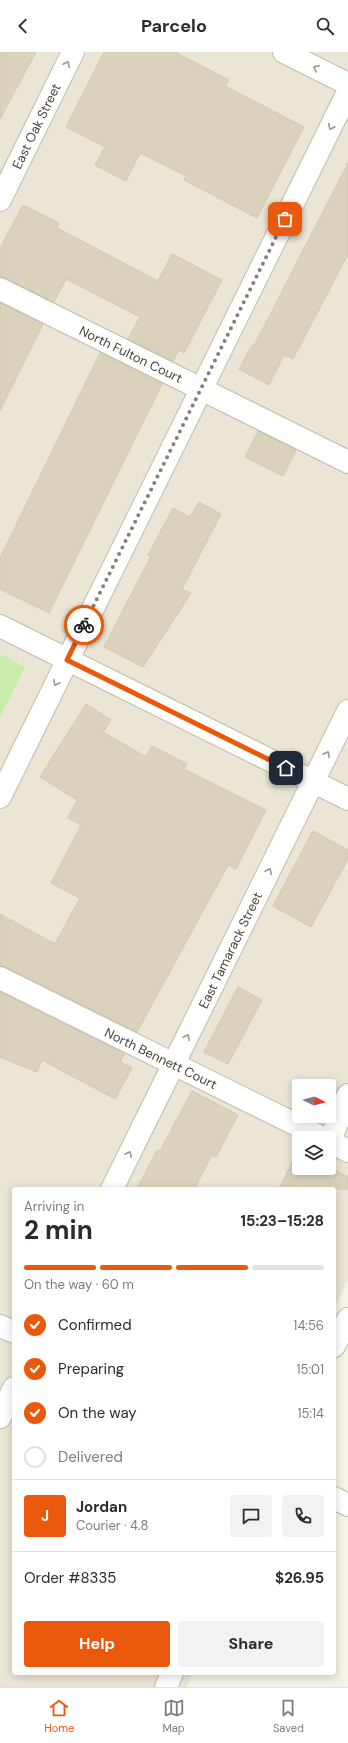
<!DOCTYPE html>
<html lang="en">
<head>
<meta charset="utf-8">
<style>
	body { margin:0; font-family:"DM Sans",sans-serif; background:#f2f2f3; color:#2b2b33; height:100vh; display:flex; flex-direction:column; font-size:15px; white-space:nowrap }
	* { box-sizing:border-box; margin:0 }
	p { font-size:13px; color:#7c7c81 }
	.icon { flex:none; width:22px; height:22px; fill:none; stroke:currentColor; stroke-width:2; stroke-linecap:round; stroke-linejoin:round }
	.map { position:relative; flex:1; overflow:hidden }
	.side { position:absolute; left:12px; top:1135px; width:324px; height:488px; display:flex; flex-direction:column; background:#fff; border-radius:4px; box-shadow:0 2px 10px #0003 }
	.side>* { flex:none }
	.needle { width:26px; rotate:96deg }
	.fabs { position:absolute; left:292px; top:1027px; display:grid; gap:8px }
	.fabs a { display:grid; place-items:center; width:44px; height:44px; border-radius:4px; background:#fff; box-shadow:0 2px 10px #0003; font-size:20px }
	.pin { position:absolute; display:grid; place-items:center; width:34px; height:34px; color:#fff; margin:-17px; border-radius:8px; box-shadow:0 2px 6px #0006 }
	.courier { position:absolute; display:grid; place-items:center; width:40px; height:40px; margin:-20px; border:3px solid #ea580c; border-radius:50%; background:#fff; color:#222; box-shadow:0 1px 5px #0007 }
	.overview em { font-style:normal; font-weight:700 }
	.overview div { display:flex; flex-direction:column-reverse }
	.overview { display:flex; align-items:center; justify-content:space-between; height:68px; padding:0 12px }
	h1 { font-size:26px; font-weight:700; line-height:30px }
	.bar { display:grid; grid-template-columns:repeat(4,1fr); gap:6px 4px; align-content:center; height:48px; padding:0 12px }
	.bar i { height:5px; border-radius:3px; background:#e1e1e2 }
	.bar .active { background:#ea580c }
	.bar p { grid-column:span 4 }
	.line { display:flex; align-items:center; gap:10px; padding:0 12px; border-top:1px solid #e1e1e2 }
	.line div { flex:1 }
	.round { display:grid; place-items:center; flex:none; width:42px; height:42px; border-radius:4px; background:#f2f2f3 }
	ol { padding:0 12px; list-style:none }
	li { display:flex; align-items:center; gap:12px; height:44px }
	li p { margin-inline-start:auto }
	li .icon { padding:4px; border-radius:50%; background:#ea580c; color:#fff; stroke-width:4 }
	li:last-child { color:#7c7c81 }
	li i { width:22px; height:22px; border:2px solid #e1e1e2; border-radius:50% }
	.action { display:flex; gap:8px; margin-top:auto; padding:8px 12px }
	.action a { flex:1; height:46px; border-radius:4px; background:#ea580c; color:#fff; font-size:16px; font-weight:700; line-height:46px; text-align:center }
	.action a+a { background:#f2f2f3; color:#2b2b33 }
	header { display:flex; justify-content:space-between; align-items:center; height:52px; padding:0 12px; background:#fff; font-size:18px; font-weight:700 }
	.tabs { display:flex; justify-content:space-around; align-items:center; height:56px; border-top:1px solid #e1e1e2; background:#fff; font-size:11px; color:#7c7c81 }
	.tabs a { display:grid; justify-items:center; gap:2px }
	.tabs .active { color:#ea580c }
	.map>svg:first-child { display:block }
</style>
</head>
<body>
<header><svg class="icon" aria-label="back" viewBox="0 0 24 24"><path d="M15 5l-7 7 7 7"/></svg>Parcelo<svg class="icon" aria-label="search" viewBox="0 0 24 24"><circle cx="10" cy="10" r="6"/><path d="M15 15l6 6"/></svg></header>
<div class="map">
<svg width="348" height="1635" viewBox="0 0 348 1635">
	<rect width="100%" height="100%" fill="#f5f2e7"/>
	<path fill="#eae5d5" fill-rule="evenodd" d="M0,0H348V1226L334,1258V1137H14V1621H193L187,1635H0ZM299,1034H329V1064H299ZM299,1086H329V1116H299Z"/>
	<polygon fill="#cbedac" points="0,602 25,615 0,666"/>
	<g fill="#dbd2be" stroke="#d3c8ae">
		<polygon points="0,0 36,0 0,67"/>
		<polygon points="104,0 175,0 229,28 225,34 304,75 257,166 184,128 186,124 140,101 126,129 95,113 105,95 66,75"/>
		<polygon points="348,111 348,202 293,307 284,303 269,333 239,317 252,293 254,294"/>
		<polygon points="23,153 59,171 57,176 158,229 172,202 222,228 184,301 179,298 173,309 128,287 140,265 66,227 54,250 6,226 0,225 0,196"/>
		<polygon points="0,251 43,272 0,359"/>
		<polygon points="100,301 162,332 49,561 0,537 0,506"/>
		<polygon points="258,379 296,398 283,424 245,405"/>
		<polygon points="199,450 221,462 182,537 191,541 143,615 104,595 151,504 148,503 173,456 190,465"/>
		<polygon points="86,652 111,668 103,680 146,705 152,694 187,712 184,717 266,758 236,817 228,813 137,980 6,915 0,914 0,862 55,892 80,846 51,831 81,773 68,766 77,748 40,725"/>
		<polygon points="313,779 348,798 348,807 311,875 273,854"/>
		<polygon points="238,935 262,948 228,1012 204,1000"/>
		<polygon points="0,940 125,1002 120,1010 132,1016 115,1047 42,1008 37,1020 0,1005"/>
		<polygon points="192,1039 238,1063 216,1105 212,1103 194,1137 137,1137 157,1098 160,1099"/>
		<polygon points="297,1100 299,1101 299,1116 329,1115 348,1125 348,1137 279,1137"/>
	</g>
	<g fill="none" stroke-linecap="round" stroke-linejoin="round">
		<defs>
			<g id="minor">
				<polyline points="284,0 348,32"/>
				<polyline points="0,148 73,0"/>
				<polyline points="0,237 348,410"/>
				<polyline points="0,574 348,747"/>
				<polyline points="0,745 348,40"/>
				<polyline points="0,926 323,1086"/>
				<polyline points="329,1089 348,1099"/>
				<polyline points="330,1089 348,1043"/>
				<polyline points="112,1137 348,659"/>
				<polyline points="0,1274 14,1280"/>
				<polyline points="334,1294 348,1267"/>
				<polyline points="0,1365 14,1336"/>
				<polyline points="334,1446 348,1453"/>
				<polyline points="166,1635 172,1621"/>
			</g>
		</defs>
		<use href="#minor" stroke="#c2bba9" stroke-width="24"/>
		<use href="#minor" stroke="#fff" stroke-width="22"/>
	</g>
	<defs><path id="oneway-chevron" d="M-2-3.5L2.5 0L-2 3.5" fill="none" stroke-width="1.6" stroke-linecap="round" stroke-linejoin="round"/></defs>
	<g stroke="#9b9890">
		<use href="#oneway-chevron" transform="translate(67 12) rotate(-64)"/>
		<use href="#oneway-chevron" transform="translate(316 16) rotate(-154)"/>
		<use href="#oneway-chevron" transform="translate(331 75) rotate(116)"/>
		<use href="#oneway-chevron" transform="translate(56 631) rotate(116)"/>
		<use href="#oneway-chevron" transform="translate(327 702) rotate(-64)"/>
		<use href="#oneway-chevron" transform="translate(269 819) rotate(-64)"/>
		<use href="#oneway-chevron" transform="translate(187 985) rotate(-64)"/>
		<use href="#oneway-chevron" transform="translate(129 1102) rotate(-64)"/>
	</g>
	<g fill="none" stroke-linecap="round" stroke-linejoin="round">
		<polyline stroke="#858073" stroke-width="4" stroke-dasharray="0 7.2" points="84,573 285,167"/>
		<polyline stroke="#ea580c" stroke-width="5" points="84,573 67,608 286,716"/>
	</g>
	<g text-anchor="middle" stroke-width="3" stroke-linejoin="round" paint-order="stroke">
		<g font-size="13" fill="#494335" stroke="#fff">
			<text transform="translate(36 74) rotate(-64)" y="5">East Oak Street</text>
			<text transform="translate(131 302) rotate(26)" y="5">North Fulton Court</text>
			<text transform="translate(230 898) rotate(-64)" y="5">East Tamarack Street</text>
			<text transform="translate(161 1006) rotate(26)" y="5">North Bennett Court</text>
		</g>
	</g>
</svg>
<div class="fabs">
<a><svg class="needle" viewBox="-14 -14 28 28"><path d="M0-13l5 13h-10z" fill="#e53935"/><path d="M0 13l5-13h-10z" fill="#7c7c81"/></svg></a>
<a><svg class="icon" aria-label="layers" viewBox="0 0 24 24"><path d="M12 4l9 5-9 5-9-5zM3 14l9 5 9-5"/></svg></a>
</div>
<div class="pin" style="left:285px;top:167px;background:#ea580c"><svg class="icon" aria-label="bag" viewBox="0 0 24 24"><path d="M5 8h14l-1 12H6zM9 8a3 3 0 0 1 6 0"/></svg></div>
<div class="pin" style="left:286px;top:716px;background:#1f2937"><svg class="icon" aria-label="home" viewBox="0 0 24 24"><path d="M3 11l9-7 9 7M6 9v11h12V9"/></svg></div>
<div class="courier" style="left:84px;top:573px"><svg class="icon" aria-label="bike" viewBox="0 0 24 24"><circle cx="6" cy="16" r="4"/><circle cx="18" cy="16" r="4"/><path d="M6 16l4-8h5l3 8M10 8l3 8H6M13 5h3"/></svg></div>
<section class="side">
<div class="overview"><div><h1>2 min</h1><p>Arriving in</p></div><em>15:23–15:28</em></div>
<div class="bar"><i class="active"></i><i class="active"></i><i class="active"></i><i></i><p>On the way · 60 m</p></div>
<ol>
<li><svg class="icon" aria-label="check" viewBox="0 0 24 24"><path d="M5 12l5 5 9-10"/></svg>Confirmed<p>14:56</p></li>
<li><svg class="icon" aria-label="check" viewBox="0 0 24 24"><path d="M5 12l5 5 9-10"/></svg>Preparing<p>15:01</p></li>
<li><svg class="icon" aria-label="check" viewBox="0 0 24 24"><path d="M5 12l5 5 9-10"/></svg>On the way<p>15:14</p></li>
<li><i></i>Delivered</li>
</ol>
<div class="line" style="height:72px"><b class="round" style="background:#ea580c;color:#fff">J</b><div><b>Jordan</b><p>Courier · 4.8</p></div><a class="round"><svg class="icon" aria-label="chat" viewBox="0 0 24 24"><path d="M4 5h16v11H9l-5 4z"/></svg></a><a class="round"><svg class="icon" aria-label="phone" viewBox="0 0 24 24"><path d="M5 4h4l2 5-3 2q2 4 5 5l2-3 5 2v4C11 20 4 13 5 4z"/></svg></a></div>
<div class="line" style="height:52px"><div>Order #8335</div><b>$26.95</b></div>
<div class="action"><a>Help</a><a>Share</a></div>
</section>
</div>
<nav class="tabs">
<a class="active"><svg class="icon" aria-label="home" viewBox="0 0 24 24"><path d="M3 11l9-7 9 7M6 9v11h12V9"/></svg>Home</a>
<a><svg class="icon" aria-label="map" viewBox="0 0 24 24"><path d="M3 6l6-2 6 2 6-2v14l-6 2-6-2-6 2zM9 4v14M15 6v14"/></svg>Map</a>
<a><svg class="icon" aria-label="saved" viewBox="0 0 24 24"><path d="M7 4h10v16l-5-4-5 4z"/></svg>Saved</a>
</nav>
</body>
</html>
